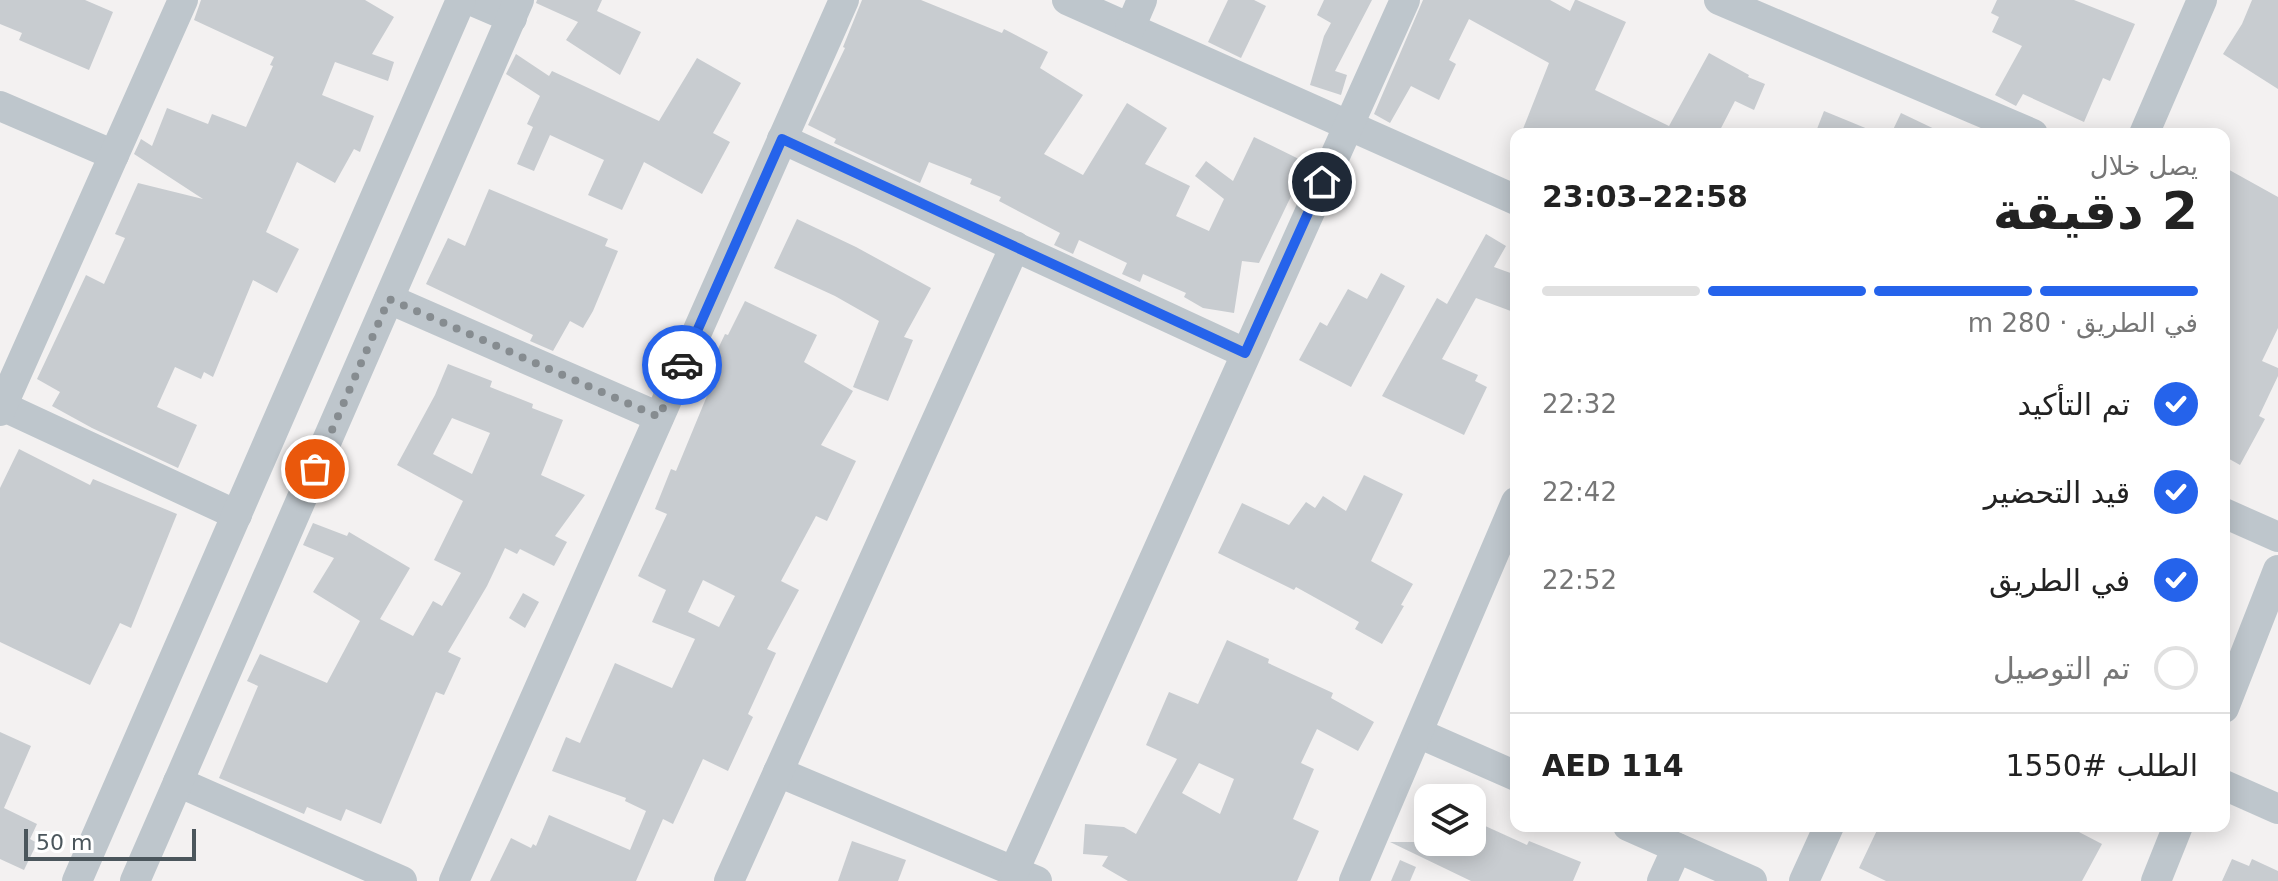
<!DOCTYPE html>
<html lang="ar">
<head>
<meta charset="utf-8">
<style>
	body { margin:0; font-family:"DejaVu Sans",Cairo,sans-serif; background:#f2f2f2; color:#222; direction:rtl; height:100vh; display:flex; flex-direction:column; font-size:30px; white-space:nowrap }
	* { box-sizing:border-box; margin:0 }
	p { font-size:26px; color:#767676 }
	.icon { flex:none; width:44px; height:44px; fill:none; stroke:currentColor; stroke-width:2; stroke-linecap:round; stroke-linejoin:round }
	.map { position:relative; flex:1; overflow:hidden; direction:ltr }
	.drawer { position:absolute; left:1510px; top:128px; width:720px; height:704px; display:flex; flex-direction:column; background:#fff; border-radius:16px; box-shadow:0 4px 20px #0003; direction:rtl }
	.drawer>* { flex:none }
	.tools { position:absolute; left:1414px; top:784px; display:grid; gap:16px }
	.tools a { display:grid; place-items:center; width:72px; height:72px; border-radius:16px; background:#fff; box-shadow:0 4px 20px #0003; font-size:40px }
	.scale { position:absolute; left:24px; bottom:20px; width:172px; box-sizing:border-box; padding-left:8px; border:4px solid #4b565c; border-top:0; font-size:22px; line-height:28px; white-space:nowrap; color:#4b565c; -webkit-text-stroke:6px #fff; paint-order:stroke }
	.pin { position:absolute; display:grid; place-items:center; width:68px; height:68px; color:#fff; margin:-34px; border:4px solid #fff; border-radius:50%; box-shadow:0 2px 8px #0007 }
	.courier { position:absolute; display:grid; place-items:center; width:80px; height:80px; margin:-40px; border:6px solid #2563eb; border-radius:50%; background:#fff; color:#222; box-shadow:0 2px 10px #0007 }
	.head em { font-style:normal; font-weight:600 }
	.head div { display:flex; flex-direction:column-reverse }
	.head { display:flex; align-items:center; justify-content:space-between; height:136px; padding:0 32px }
	h1 { font-size:52px; font-weight:600; line-height:60px }
	.bar { display:grid; grid-template-columns:repeat(4,1fr); gap:12px 8px; align-content:center; height:96px; padding:0 32px }
	.bar i { height:10px; border-radius:6px; background:#e0e0e0 }
	.bar .active { background:#2563eb }
	.bar p { grid-column:span 4 }
	.line { display:flex; align-items:center; gap:20px; padding:0 32px; border-top:2px solid #e0e0e0 }
	.line div { flex:1 }
	ol { padding:0 32px; list-style:none }
	li { display:flex; align-items:center; gap:24px; height:88px }
	li p { margin-inline-start:auto }
	li .icon { padding:8px; border-radius:50%; background:#2563eb; color:#fff; stroke-width:4 }
	li:last-child { color:#767676 }
	li i { width:44px; height:44px; border:4px solid #e0e0e0; border-radius:50% }
	.map>svg:first-child { display:block }
</style>
</head>
<body>
<div class="map">
<svg width="2278" height="881" viewBox="0 0 2278 881">
	<rect width="100%" height="100%" fill="#f3f1f1"/>
	<g fill="#c8ccd0" fill-rule="evenodd">
		<polygon points="0,0 85,0 113,12 89,70 19,40 22,33 0,24"/>
		<polygon points="201,0 365,0 394,17 372,54 394,62 388,81 335,62 322,95 374,116 360,152 354,149 335,183 297,162 266,232 299,249 277,293 253,280 213,377 204,372 201,379 175,367 157,407 197,425 178,468 92,428 52,406 60,392 37,379 86,275 104,284 125,238 115,234 138,183 203,199 134,154 141,139 152,146 167,108 208,124 212,114 246,127 273,66 270,65 274,57 194,20"/>
		<polygon points="537,0 602,0 597,11 641,32 620,75 566,40 578,22 536,3"/>
		<polygon points="862,0 921,0 1002,33 1004,29 1048,52 1040,68 1083,95 1044,154 1083,175 1127,103 1167,128 1145,164 1190,186 1176,216 1209,231 1224,199 1195,176 1206,161 1233,181 1254,137 1307,163 1259,263 1242,261 1234,313 1203,308 1184,297 1186,293 1143,274 1140,282 1122,274 1127,263 1079,240 1073,254 1054,245 1060,233 999,201 1001,197 970,184 972,179 929,162 920,183 834,143 836,139 808,125 845,48 843,47"/>
		<polygon points="1228,0 1254,0 1266,6 1241,58 1208,42"/>
		<polygon points="1324,0 1372,0 1335,71 1347,75 1341,95 1310,85 1324,36 1331,23 1317,15"/>
		<polygon points="1423,0 1550,0 1570,11 1575,0 1577,0 1626,22 1595,90 1669,126 1709,53 1749,75 1748,77 1765,84 1754,110 1735,101 1718,134 1521,134 1549,63 1469,19 1449,60 1456,64 1439,100 1411,86 1390,123 1374,114"/>
		<polygon points="1997,0 2074,0 2135,24 2110,81 2103,78 2084,122 2023,94 2016,106 1995,95 2022,46 1992,32 1999,17 1991,13"/>
		<polygon points="2252,0 2278,0 2278,89 2223,54 2242,24"/>
		<polygon points="516,54 549,76 552,71 659,121 697,58 741,83 713,133 730,142 702,194 644,162 622,210 588,195 604,160 550,135 534,171 517,164 533,127 527,124 540,96 506,74"/>
		<polygon points="1824,111 1880,134 1815,134"/>
		<polygon points="1901,113 1945,134 1891,134"/>
		<polygon points="2224,167 2278,197 2278,328 2262,361 2278,368 2278,376 2259,416 2265,419 2240,465 2224,456"/>
		<polygon points="489,189 608,239 605,246 618,251 593,311 583,328 570,321 553,351 530,341 533,335 426,284 448,238 465,246"/>
		<polygon points="797,219 856,247 931,288 904,337 913,340 888,401 853,387 879,321 835,296 774,268"/>
		<polygon points="1486,234 1506,246 1494,267 1516,275 1516,313 1476,298 1442,359 1478,375 1475,381 1487,387 1464,435 1382,396 1437,298 1447,304"/>
		<polygon points="1381,273 1405,286 1351,387 1299,360 1320,322 1327,326 1348,289 1367,299"/>
		<path d="M745,301L817,335L804,362L853,391L821,445L856,461L827,521L816,516L781,581L799,590L767,649L776,653L748,714L753,717L728,771L703,759L673,824L663,819L636,881H490L511,838L531,848L533,844L536,846L549,815L630,850L646,811L625,801L626,798L552,771L566,737L580,743L615,663L672,688L695,639L652,622L666,590L638,576L667,514L655,509L671,469L676,471L709,391L700,387L725,334L728,335ZM703,580L735,596L719,627L688,612Z"/>
		<path d="M448,364L492,381L490,387L533,404L532,408L563,420L541,475L585,495L555,536L567,542L554,566L520,549L517,554L505,548L487,586L448,652L461,658L444,695L436,692L381,824L346,809L341,821L307,807L304,814L219,778L258,686L247,681L260,654L327,683L360,621L313,592L334,558L303,545L313,523L347,536L349,532L410,568L380,619L413,636L433,601L442,606L461,573L434,560L463,501L397,465L435,395ZM452,418L490,433L472,474L433,454Z"/>
		<polygon points="19,449 90,485 93,479 177,514 131,628 120,623 90,685 0,642 0,488"/>
		<polygon points="1364,475 1403,494 1371,561 1413,584 1401,605 1404,606 1382,644 1355,629 1359,622 1296,587 1294,590 1218,553 1242,503 1289,525 1306,502 1315,508 1323,496 1346,511"/>
		<polygon points="523,593 539,602 525,628 509,618"/>
		<path d="M1227,640L1269,659L1268,663L1333,693L1331,698L1374,722L1358,751L1317,729L1301,763L1314,769L1293,819L1319,831L1297,881H1128L1102,866L1108,856L1083,854L1085,824L1124,827L1136,834L1177,759L1146,745L1169,692L1198,704ZM1199,763L1234,779L1220,814L1182,793Z"/>
		<polygon points="0,732 31,746 4,808 37,824 30,839 37,843 24,870 0,859"/>
		<polygon points="1472,820 1527,845 1529,841 1581,862 1573,881 1471,881 1390,842 1472,842"/>
		<polygon points="1879,826 2082,826 2079,832 2102,844 2082,881 1886,881 1859,868"/>
		<polygon points="852,841 906,860 898,881 838,881"/>
		<polygon points="2232,859 2249,866 2252,859 2278,871 2278,881 2222,881"/>
		<polygon points="1400,860 1416,867 1410,881 1391,881"/>
	</g>
	<g fill="none" stroke-linecap="round" stroke-linejoin="round">
		<g stroke="#bec6cc" stroke-width="30">
			<polyline points="470,0 512,18"/>
			<polyline points="1067,0 1516,200"/>
			<polyline points="1719,0 2033,134"/>
			<polyline points="1130,28 1142,0"/>
			<polyline points="0,106 114,155"/>
			<polyline points="2144,134 2202,0"/>
			<polyline points="782,139 1245,353"/>
			<polyline points="389,299 659,417"/>
			<polyline points="2,406 237,515"/>
			<polyline points="0,411 183,0"/>
			<polyline points="2224,513 2278,537"/>
			<polyline points="2224,708 2278,570"/>
			<polyline points="1418,733 1516,776"/>
			<polyline points="778,772 1037,881"/>
			<polyline points="178,782 402,881"/>
			<polyline points="2224,785 2278,809"/>
			<polyline points="1628,826 1752,881"/>
			<polyline points="1014,871 1405,0"/>
			<polyline points="77,881 461,0"/>
			<polyline points="135,881 519,0"/>
			<polyline points="454,881 844,0"/>
			<polyline points="729,881 1015,246"/>
			<polyline points="1354,881 1516,502"/>
			<polyline points="1662,881 1677,848"/>
			<polyline points="1804,881 1829,826"/>
			<polyline points="2156,881 2178,826"/>
		</g>
	</g>
	<g fill="none" stroke-linecap="round" stroke-linejoin="round">
		<polyline stroke="#868c90" stroke-width="8" stroke-dasharray="0 14.4" points="315,469 389,299 659,417 682,365"/>
		<polyline stroke="#2563eb" stroke-width="10" points="682,365 782,139 1245,353 1322,182"/>
	</g>
</svg>
<div class="tools">
<a><svg class="icon" aria-label="layers" viewBox="0 0 24 24"><path d="M12 4l9 5-9 5-9-5zM3 14l9 5 9-5"/></svg></a>
</div>
<div class="scale">50 m</div>
<div class="pin" style="left:315px;top:469px;background:#ea580c"><svg class="icon" aria-label="bag" viewBox="0 0 24 24"><path d="M5 8h14l-1 12H6zM9 8a3 3 0 0 1 6 0"/></svg></div>
<div class="pin" style="left:1322px;top:182px;background:#1f2937"><svg class="icon" aria-label="home" viewBox="0 0 24 24"><path d="M3 11l9-7 9 7M6 9v11h12V9"/></svg></div>
<div class="courier" style="left:682px;top:365px"><svg class="icon" aria-label="car" viewBox="0 0 24 24"><path d="M5 17H2v-5l4-1 3-4h7l3 4 3 1v5h-3M9 17h6M6 11h13"/><circle cx="7" cy="17" r="2"/><circle cx="17" cy="17" r="2"/></svg></div>
<section class="drawer">
<div class="head"><div><h1>2 دقيقة</h1><p>يصل خلال</p></div><em>22:58–23:03</em></div>
<div class="bar"><i class="active"></i><i class="active"></i><i class="active"></i><i></i><p>في الطريق · 280 m</p></div>
<ol>
<li><svg class="icon" aria-label="check" viewBox="0 0 24 24"><path d="M5 12l5 5 9-10"/></svg>تم التأكيد<p>22:32</p></li>
<li><svg class="icon" aria-label="check" viewBox="0 0 24 24"><path d="M5 12l5 5 9-10"/></svg>قيد التحضير<p>22:42</p></li>
<li><svg class="icon" aria-label="check" viewBox="0 0 24 24"><path d="M5 12l5 5 9-10"/></svg>في الطريق<p>22:52</p></li>
<li><i></i>تم التوصيل</li>
</ol>
<div class="line" style="height:104px"><div>الطلب #1550</div><b>AED 114</b></div>
</section>
</div>
</body>
</html>
